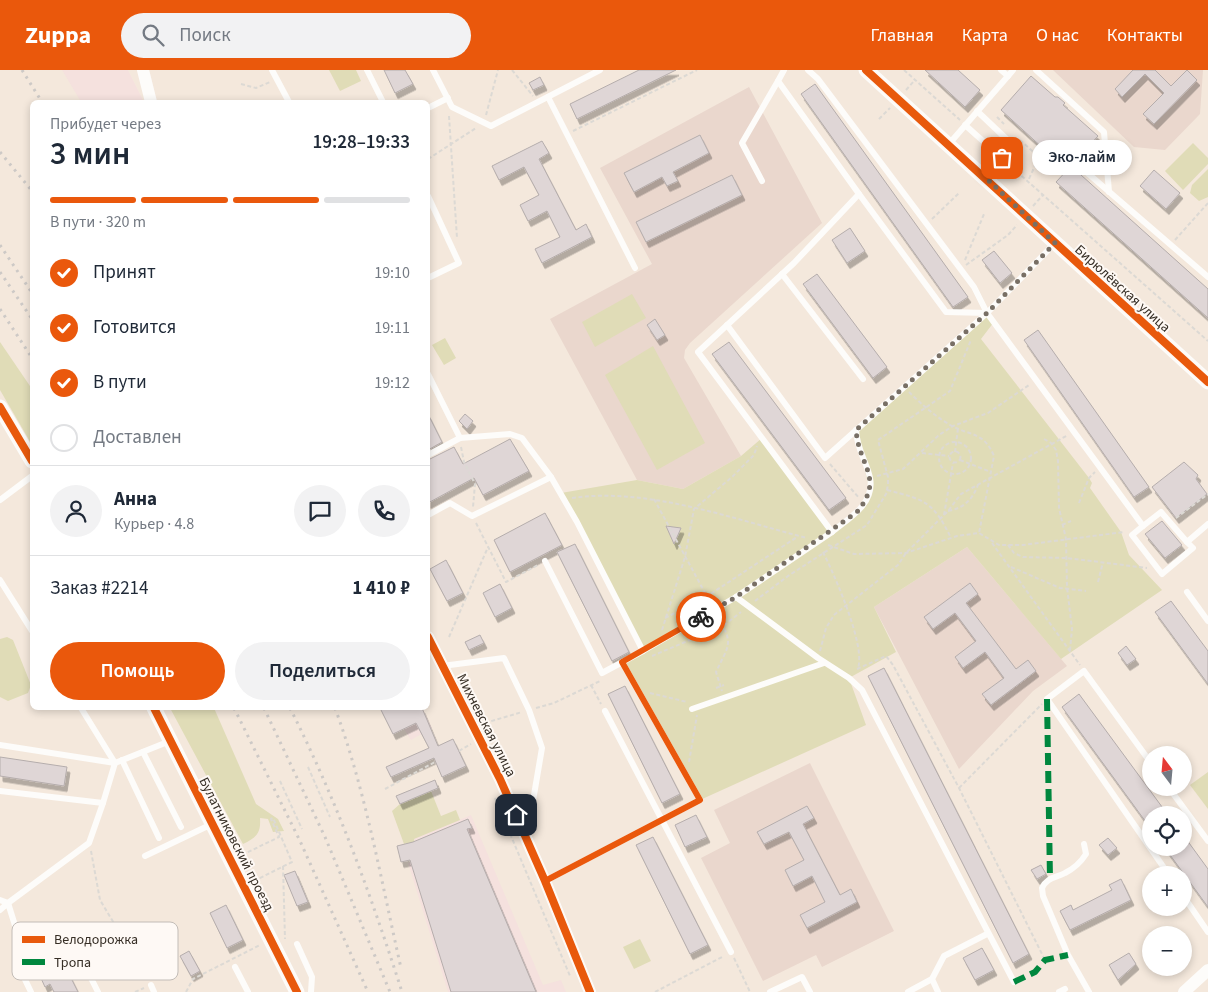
<!DOCTYPE html>
<html lang="ru">
<head>
<meta charset="utf-8">
<style>
	body { margin:0; font-family:"Source Sans 3",sans-serif; background:#f2f2f3; color:#1f2937; height:100vh; display:flex; flex-direction:column; font-size:19px; white-space:nowrap }
	* { box-sizing:border-box; margin:0 }
	p { font-size:16px; color:#747a83 }
	.icon { flex:none; width:28px; height:28px; fill:none; stroke:currentColor; stroke-width:2; stroke-linecap:round; stroke-linejoin:round }
	.map { position:relative; flex:1; overflow:hidden }
	.sheet { position:absolute; left:30px; top:30px; width:400px; height:610px; display:flex; flex-direction:column; background:#fff; border-radius:8px; box-shadow:0 2px 8px #0003 }
	.sheet>* { flex:none }
	.needle { width:32px; rotate:344deg }
	.controls { position:absolute; left:1142px; top:676px; display:grid; gap:10px }
	.controls a { display:grid; place-items:center; width:50px; height:50px; border-radius:50%; background:#fff; box-shadow:0 2px 8px #0003; font-size:25px }
	.pin { position:absolute; display:grid; place-items:center; width:42px; height:42px; color:#fff; margin:-21px; border-radius:10px; box-shadow:0 2px 8px #0006 }
	.courier { position:absolute; display:grid; place-items:center; width:50px; height:50px; margin:-25px; border:4px solid #ea580c; border-radius:50%; background:#fff; color:#222; box-shadow:0 1px 6px #0007 }
	.bubble { position:absolute; height:35px; border-radius:18px; background:#fff; box-shadow:0 2px 8px #0003; font-size:16px; font-weight:600; line-height:35px; text-align:center }
	.headline em { font-style:normal; font-weight:600 }
	.headline div { display:flex; flex-direction:column-reverse }
	.headline { display:flex; align-items:center; justify-content:space-between; height:85px; padding:0 20px }
	h1 { font-size:32px; font-weight:600; line-height:38px }
	.bar { display:grid; grid-template-columns:repeat(4,1fr); gap:8px 5px; align-content:center; height:60px; padding:0 20px }
	.bar i { height:6px; border-radius:4px; background:#e0e1e3 }
	.bar .on { background:#ea580c }
	.bar p { grid-column:span 4 }
	.line { display:flex; align-items:center; gap:12px; padding:0 20px; border-top:1px solid #e0e1e3 }
	.line div { flex:1 }
	.round { display:grid; place-items:center; flex:none; width:52px; height:52px; border-radius:26px; background:#f2f2f3 }
	ol { padding:0 20px; list-style:none }
	li { display:flex; align-items:center; gap:15px; height:55px }
	li p { margin-inline-start:auto }
	li .icon { padding:5px; border-radius:50%; background:#ea580c; color:#fff; stroke-width:4 }
	li:last-child { color:#747a83 }
	li i { width:28px; height:28px; border:2px solid #e0e1e3; border-radius:50% }
	.cta { display:flex; gap:10px; margin-top:auto; padding:10px 20px }
	.cta a { flex:1; height:58px; border-radius:30px; background:#ea580c; color:#fff; font-size:20px; font-weight:600; line-height:58px; text-align:center }
	.cta a+a { background:#f2f2f3; color:#1f2937 }
	header { display:flex; align-items:center; gap:30px; box-sizing:border-box; height:70px; padding:0 25px; background:#ea580c; color:#fff }
	header strong { font-size:24px }
	nav { display:flex; gap:28px; margin-inline-start:auto; font-size:18px }
	.search { width:350px; height:45px; background:#f2f2f3; display:flex; align-items:center; gap:12px; box-sizing:border-box; padding:0 18px; border-radius:28px; color:#747a83; font-size:19px }
	.map>svg:first-child { display:block }
</style>
</head>
<body>
<header>
<strong>Zuppa</strong>
<div class="search"><svg class="icon" aria-label="search" viewBox="0 0 24 24"><circle cx="10" cy="10" r="6"/><path d="M15 15l6 6"/></svg>Поиск</div>
<nav><a>Главная</a><a>Карта</a><a>О нас</a><a>Контакты</a></nav>
</header>
<div class="map">
<svg width="1208" height="922" viewBox="0 0 1208 922">
	<defs>
		<filter id="shadow"><feDropShadow dx="3" dy="5.5" stdDeviation="0" flood-color="#0004"/></filter>
	</defs>
	<rect width="100%" height="100%" fill="#f4e8dc"/>
	<g fill="#f5e1de">
		<polygon points="62,0 128,0 144,32 81,32"/>
		<polygon points="380,638 422,638 432,658 411,670 404,659 393,664"/>
		<polygon points="471,745 543,915 561,910 566,922 448,922 408,793 417,788 414,769"/>
	</g>
	<g fill="#ead7cd">
		<polygon points="1053,0 1203,0 1200,44 1165,80 1134,77"/>
		<polygon points="749,17 822,153 690,273 685,280 684,288 741,386 683,419 637,410 550,249 652,194 600,98"/>
		<polygon points="967,477 1067,596 1033,621 959,699 874,537"/>
		<polygon points="810,693 894,861 822,897 816,885 763,911 701,788 730,773 714,740"/>
	</g>
	<g fill="#e0dcb7">
		<polygon points="329,0 356,0 361,11 340,21"/>
		<polygon points="1193,73 1208,88 1208,94 1183,120 1165,101"/>
		<polygon points="1208,99 1208,127 1199,131 1190,123 1192,115"/>
		<polygon points="632,224 646,248 595,277 582,252"/>
		<polygon points="987,243 994,252 981,269 1089,408 1092,413 1090,418 1121,462 1129,485 1162,520 1061,589 967,477 874,537 896,582 849,608 866,655 700,730 622,592 643,581 561,423 637,410 683,419 741,386 762,368 831,461 857,442 870,423 856,360"/>
		<polygon points="445,268 456,288 444,295 432,275"/>
		<polygon points="0,272 32,319 32,375 0,320"/>
		<polygon points="653,276 705,373 657,400 605,305"/>
		<polygon points="7,567 13,570 31,615 28,623 8,631 0,627 0,569"/>
		<path d="M170,638H214L256,734L278,749L284,761L273,762L268,749L260,748C261,763 257,767 243,774Z"/>
		<polygon points="1208,702 1208,739 1190,715"/>
		<polygon points="431,721 441,746 456,740 460,750 414,769 415,775 408,777 407,773 404,774 392,741 400,734"/>
		<polygon points="640,869 651,891 634,899 623,877"/>
	</g>
	<g fill="#dfd6d6" stroke="#b5adac" filter="url(#shadow)">
		<polygon points="384,0 405,0 413,14 395,23"/>
		<polygon points="639,0 676,0 577,49 570,34"/>
		<polygon points="925,0 958,0 980,20 965,37"/>
		<polygon points="1133,0 1155,0 1171,16 1187,0 1197,10 1154,54 1143,44 1164,23 1145,4 1122,27 1115,19"/>
		<polygon points="1031,6 1055,27 1058,27 1065,33 1063,35 1098,66 1077,89 1074,90 1067,100 1001,40"/>
		<polygon points="540,7 544,15 533,20 529,13"/>
		<polygon points="815,14 968,227 953,237 801,24"/>
		<polygon points="700,65 709,83 673,102 678,111 667,116 662,107 634,122 624,103"/>
		<polygon points="542,71 549,83 539,89 576,160 586,154 592,167 542,193 535,179 560,167 547,141 528,151 520,135 539,125 524,97 499,110 492,96"/>
		<polygon points="1071,96 1208,219 1208,248 1056,112"/>
		<polygon points="1154,100 1180,123 1166,139 1140,116"/>
		<polygon points="732,105 742,125 646,172 636,152"/>
		<polygon points="850,158 865,181 847,193 832,170"/>
		<polygon points="994,181 1012,203 1000,213 982,190"/>
		<polygon points="817,204 887,297 873,308 803,214"/>
		<polygon points="655,249 665,265 657,270 647,255"/>
		<polygon points="1038,260 1149,417 1134,427 1024,270"/>
		<polygon points="729,272 846,428 829,440 712,284"/>
		<polygon points="428,344 442,372 428,380"/>
		<polygon points="465,344 473,351 467,359 459,351"/>
		<polygon points="510,369 529,401 483,425 474,408 428,433 428,390 454,377 463,394"/>
		<polygon points="1184,392 1198,405 1196,409 1207,424 1176,448 1152,417"/>
		<polygon points="545,443 562,475 510,502 494,470"/>
		<polygon points="1162,451 1182,475 1165,488 1145,464"/>
		<polygon points="666,456 681,458 674,474"/>
		<polygon points="575,474 629,582 612,591 557,482"/>
		<polygon points="446,490 463,523 447,531 430,499"/>
		<polygon points="970,513 978,524 966,533 1016,599 1028,590 1036,601 991,635 982,624 1004,608 985,582 963,598 955,587 976,571 955,543 933,559 924,547"/>
		<polygon points="500,514 512,538 495,547 483,523"/>
		<polygon points="1171,531 1208,581 1208,614 1155,542"/>
		<polygon points="480,565 484,573 469,580 465,572"/>
		<polygon points="1126,576 1136,589 1127,595 1118,583"/>
		<polygon points="884,598 1029,884 1013,893 868,606"/>
		<polygon points="625,616 680,724 662,733 608,624"/>
		<polygon points="1079,624 1168,745 1151,745 1151,759 1062,637"/>
		<polygon points="380,638 422,638 438,676 453,669 466,696 442,707 434,688 391,707 386,697 429,678 416,653 393,664"/>
		<polygon points="0,687 67,697 64,716 0,706"/>
		<polygon points="435,710 438,718 400,734 396,726"/>
		<polygon points="807,736 814,748 803,754 840,825 851,819 857,832 807,858 800,845 825,832 812,806 793,816 785,800 804,790 789,762 764,774 757,762"/>
		<polygon points="696,745 707,767 685,777 675,755"/>
		<polygon points="468,749 472,758 467,759 536,922 451,922 410,790 401,792 397,776 413,772"/>
		<polygon points="1184,766 1208,799 1208,837 1165,778 1184,778"/>
		<polygon points="653,767 708,875 690,884 636,775"/>
		<polygon points="1108,768 1117,778 1108,785 1099,775"/>
		<polygon points="1041,795 1046,804 1037,809 1031,800"/>
		<polygon points="295,801 308,832 297,836 284,805"/>
		<polygon points="1121,809 1131,830 1070,860 1060,841 1071,835 1073,840 1112,820 1109,815"/>
		<polygon points="226,835 243,870 227,878 210,843"/>
		<polygon points="982,878 994,900 975,910 963,888"/>
		<polygon points="189,881 200,901 191,906 180,886"/>
		<polygon points="1129,883 1136,894 1118,910 1109,895"/>
		<polygon points="60,886 78,922 54,922 50,914 45,917 40,906 44,904 40,895"/>
	</g>
	<g fill="none" stroke-linecap="round" stroke-linejoin="round">
		<g stroke="#dcd9d4" stroke-width="2" stroke-dasharray="4 2.5" stroke-linecap="butt">
			<polyline points="512,0 533,26"/>
			<polyline points="904,0 960,50"/>
			<polyline points="241,14 256,18 270,12"/>
			<polyline points="906,20 915,10"/>
			<polyline points="486,45 498,0"/>
			<polyline points="449,46 457,168"/>
			<polyline points="997,47 1004,54"/>
			<polyline points="879,49 890,38"/>
			<polyline points="573,61 697,0"/>
			<polyline points="1020,70 1039,87 1028,111"/>
			<polyline points="428,89 476,58"/>
			<polyline points="1007,93 1208,271"/>
			<polyline points="1033,136 1043,125"/>
			<polyline points="932,149 960,122"/>
			<polyline points="1175,170 1208,133"/>
			<polyline points="965,190 984,144"/>
			<polyline points="966,195 1008,165 1017,155"/>
			<path d="M909,322C922,335 936,347 952,356C971,366 984,362 994,386L979,463"/>
			<polyline points="1044,369 1051,373 1056,380 1058,391 1059,438 1066,469 1067,517 1072,559 1070,580"/>
			<circle cx="955" cy="388" r="16"/>
			<polyline points="461,377 464,392 475,414 473,437"/>
			<circle cx="955" cy="387" r="5.5"/>
			<polyline points="955,382 958,358"/>
			<polyline points="922,383 949,386"/>
			<polyline points="960,390 991,402"/>
			<polyline points="830,394 859,428"/>
			<polyline points="877,406 903,399 939,365 953,356 988,343 1029,315"/>
			<path d="M887,420C925,430 933,431 951,468"/>
			<path d="M572,428C648,417 733,449 807,468"/>
			<polyline points="654,429 710,532"/>
			<polyline points="1079,433 1089,408 1095,402"/>
			<path d="M948,441C964,438 972,430 978,415"/>
			<polyline points="944,445 953,393"/>
			<polyline points="1176,448 1208,424"/>
			<polyline points="476,453 506,512 538,495"/>
			<polyline points="1062,455 1071,451"/>
			<polyline points="992,473 1080,595"/>
			<polyline points="828,475 854,484 906,483 957,466 979,463 999,475 1023,475 1124,462"/>
			<polyline points="1008,475 1014,483 1023,487 1067,488 1147,498"/>
			<path d="M823,482C834,504 866,576 858,598"/>
			<polyline points="1011,497 1060,518 1086,521"/>
			<polyline points="1098,512 1103,492"/>
			<polyline points="755,531 788,506 867,455 886,424 888,415 888,407 878,370 950,321 971,270"/>
			<path d="M718,547C734,575 729,574 716,602L722,621"/>
			<polyline points="665,548 706,527 797,467"/>
			<polyline points="662,560 685,487 694,439 732,407 754,385 757,376"/>
			<polyline points="449,567 488,477"/>
			<polyline points="820,581 826,558 834,545 898,495 906,483 948,441 961,424 1068,365"/>
			<polyline points="652,586 723,556 741,542"/>
			<polyline points="857,599 886,586 893,595 959,718 1045,890"/>
			<polyline points="591,615 601,634"/>
			<polyline points="716,618 724,615"/>
			<polyline points="650,623 687,632"/>
			<polyline points="536,638 554,633 600,611"/>
			<polyline points="485,653 522,642"/>
			<polyline points="459,681 471,674"/>
			<polyline points="689,692 697,645"/>
			<polyline points="308,697 330,747"/>
			<polyline points="280,711 302,759"/>
			<polyline points="959,718 1042,634"/>
			<polyline points="385,719 435,692"/>
			<polyline points="495,728 570,906"/>
			<polyline points="91,781 100,830 147,908"/>
			<polyline points="242,785 279,767 271,749 273,748 292,792 254,811"/>
			<polyline points="283,796 285,869"/>
			<polyline points="734,888 750,922"/>
			<polyline points="135,922 144,918"/>
			<polyline points="186,922 193,909 260,875"/>
			<polyline points="655,922 724,886"/>
		</g>
		<g stroke="#fdfcfa" stroke-width="6">
			<polyline points="272,0 289,32"/>
			<polyline points="367,0 383,32"/>
			<polyline points="433,0 452,37 491,56 600,0"/>
			<polyline points="808,0 818,9 974,217 987,243 1143,456 1161,442 1187,472 1208,454"/>
			<polyline points="1036,0 1104,62 1109,122"/>
			<polyline points="1008,6 1013,0"/>
			<polyline points="548,27 635,198"/>
			<polyline points="428,38 448,28"/>
			<polyline points="977,41 1015,77"/>
			<polyline points="965,55 1002,88 986,108"/>
			<polyline points="949,74 1008,6 1001,0"/>
			<polyline points="1077,94 1208,207"/>
			<polyline points="762,111 742,73 778,11"/>
			<polyline points="859,124 946,242 987,243"/>
			<polyline points="428,126 459,193 428,208"/>
			<polyline points="782,204 863,309"/>
			<polyline points="727,255 825,388 987,243 1055,173"/>
			<polyline points="428,304 460,368"/>
			<polyline points="428,385 460,368 510,364 522,368 551,407"/>
			<polyline points="0,430 32,406"/>
			<polyline points="428,445 450,433 472,446 551,407 577,452 643,581 602,603 545,491"/>
			<polyline points="1143,456 1132,465 1162,504 1193,478 1187,472"/>
			<path d="M832,462C849,448 875,434 870,408C867,392 857,381 856,360"/>
			<polyline points="0,510 32,561"/>
			<polyline points="1187,522 1208,551"/>
			<polyline points="736,527 818,588 849,608 862,620 1014,912"/>
			<polyline points="643,581 736,527 832,462 698,282 794,193 859,124 778,11 784,0"/>
			<polyline points="442,596 504,588 529,640 542,678 527,766"/>
			<polyline points="81,638 115,693 170,671"/>
			<polyline points="692,639 824,593"/>
			<polyline points="605,641 731,882"/>
			<polyline points="0,675 115,693 103,733 0,721"/>
			<polyline points="143,682 181,757"/>
			<polyline points="122,690 159,768"/>
			<polyline points="1151,693 1084,601 1047,629 1169,805"/>
			<polyline points="1169,718 1208,771"/>
			<path d="M1084,774L1086,784C1081,792 1073,799 1065,803C1056,808 1047,807 1042,818L1043,826L1068,885L1089,922"/>
			<polyline points="145,786 212,754"/>
			<polyline points="545,811 700,730 622,592"/>
			<polyline points="1184,827 1208,862"/>
			<polyline points="0,830 8,833 89,773 103,733"/>
			<polyline points="0,840 8,833 23,881 17,893 73,872 98,922"/>
			<polyline points="297,874 312,907 311,922"/>
			<polyline points="17,893 31,922"/>
			<polyline points="235,897 248,922"/>
			<polyline points="932,909 938,922"/>
			<polyline points="151,915 154,922"/>
			<polyline points="770,922 802,907 810,922"/>
			<polyline points="908,922 932,909 944,886 987,864"/>
			<polyline points="1059,922 1065,919"/>
		</g>
		<g stroke="#fdfcfa" stroke-width="12">
			<polyline points="143,0 151,32"/>
			<polyline points="428,567 500,709 545,811 590,922"/>
			<polyline points="1184,922 1208,900"/>
		</g>
		<g stroke="#fdfcfa" stroke-width="15">
			<polyline points="866,0 1208,312"/>
			<polyline points="0,337 32,391"/>
			<polyline points="154,638 297,922"/>
		</g>
		<g stroke="#cdc9c6" stroke-width="3" stroke-dasharray="2.5 5" stroke-linecap="butt">
			<polyline points="22,0 42,32"/>
			<polyline points="0,82 32,121"/>
			<polyline points="0,175 32,223"/>
			<polyline points="0,202 32,249"/>
			<polyline points="0,239 32,288"/>
			<polyline points="234,638 300,771 368,922"/>
			<polyline points="264,638 325,767 390,922"/>
			<path d="M290,638C336,729 371,825 402,922"/>
			<path d="M335,638C366,722 381,810 401,898"/>
		</g>
		<g stroke="#00873e" stroke-width="6" stroke-dasharray="12 6" stroke-linecap="butt">
			<polyline points="1047,629 1050,809"/>
			<polyline points="1014,912 1035,902 1045,890 1068,885"/>
		</g>
		<defs>
			<g id="cycleway">
				<polyline points="866,0 1208,312"/>
				<polyline points="0,337 32,391"/>
				<polyline points="428,567 500,709 545,811 590,922"/>
				<polyline points="154,638 297,922"/>
			</g>
		</defs>
		<use href="#cycleway" stroke="#fef9f5" stroke-width="11"/>
		<use href="#cycleway" stroke="#e8590c" stroke-width="8"/>
	</g>
	<g fill="none" stroke-linecap="round" stroke-linejoin="round">
		<path stroke="#786f65" stroke-width="5" stroke-dasharray="0 9" d="M701,547L736,527L857,442C885,408 859,397 856,360L987,243L1055,173L986,108L1002,88"/>
		<polyline stroke="#ea580c" stroke-width="6" points="516,745 545,811 700,730 622,592 701,547"/>
	</g>
	<g text-anchor="middle" stroke-width="4" stroke-linejoin="round" paint-order="stroke">
		<g font-size="14" fill="#362e25" stroke="#fef9f5">
			<text transform="translate(1123 218) rotate(42)" y="5">Бирюлёвская улица</text>
			<text transform="translate(487 655) rotate(63)" y="5">Михневская улица</text>
			<text transform="translate(237 774) rotate(63)" y="5">Булатниковский проезд</text>
		</g>
	</g>
	<rect x="12" y="852" width="166" height="58" rx="8" fill="#fef9f5" stroke="#c2bcb7" stroke-width="1"/>
	<rect x="22" y="866" width="23" height="7" fill="#e8590c"/>
	<rect x="22" y="889" width="23" height="6" fill="#00873e"/>
	<g font-size="14" fill="#362e25">
		<text x="54" y="874">Велодорожка</text>
		<text x="54" y="897">Тропа</text>
	</g>
</svg>
<div class="controls">
<a><svg class="needle" viewBox="-14 -14 28 28"><path d="M0-13l5 13h-10z" fill="#e53935"/><path d="M0 13l5-13h-10z" fill="#747a83"/></svg></a>
<a><svg class="icon" aria-label="locate" viewBox="0 0 24 24"><circle cx="12" cy="12" r="6"/><path d="M12 2v4M12 18v4M2 12h4M18 12h4"/></svg></a>
<a>+</a>
<a>−</a>
</div>
<div class="pin" style="left:1002px;top:88px;background:#ea580c"><svg class="icon" aria-label="bag" viewBox="0 0 24 24"><path d="M5 8h14l-1 12H6zM9 8a3 3 0 0 1 6 0"/></svg></div>
<div class="pin" style="left:516px;top:745px;background:#1f2937"><svg class="icon" aria-label="home" viewBox="0 0 24 24"><path d="M3 11l9-7 9 7M6 9v11h12V9"/></svg></div>
<div class="courier" style="left:701px;top:547px"><svg class="icon" aria-label="bike" viewBox="0 0 24 24"><circle cx="6" cy="16" r="4"/><circle cx="18" cy="16" r="4"/><path d="M6 16l4-8h5l3 8M10 8l3 8H6M13 5h3"/></svg></div>
<div class="bubble" style="left:1032px;top:70px;width:100px">Эко-лайм</div>
<section class="sheet">
<div class="headline"><div><h1>3 мин</h1><p>Прибудет через</p></div><em>19:28–19:33</em></div>
<div class="bar"><i class="on"></i><i class="on"></i><i class="on"></i><i></i><p>В пути · 320 m</p></div>
<ol>
<li><svg class="icon" aria-label="check" viewBox="0 0 24 24"><path d="M5 12l5 5 9-10"/></svg>Принят<p>19:10</p></li>
<li><svg class="icon" aria-label="check" viewBox="0 0 24 24"><path d="M5 12l5 5 9-10"/></svg>Готовится<p>19:11</p></li>
<li><svg class="icon" aria-label="check" viewBox="0 0 24 24"><path d="M5 12l5 5 9-10"/></svg>В пути<p>19:12</p></li>
<li><i></i>Доставлен</li>
</ol>
<div class="line" style="height:90px"><a class="round"><svg class="icon" aria-label="person" viewBox="0 0 24 24"><circle cx="12" cy="8" r="4"/><path d="M4 21q1-7 8-7t8 7"/></svg></a><div><b>Анна</b><p>Курьер · 4.8</p></div><a class="round"><svg class="icon" aria-label="chat" viewBox="0 0 24 24"><path d="M4 5h16v11H9l-5 4z"/></svg></a><a class="round"><svg class="icon" aria-label="phone" viewBox="0 0 24 24"><path d="M5 4h4l2 5-3 2q2 4 5 5l2-3 5 2v4C11 20 4 13 5 4z"/></svg></a></div>
<div class="line" style="height:65px"><div>Заказ #2214</div><b>1 410 ₽</b></div>
<div class="cta"><a>Помощь</a><a>Поделиться</a></div>
</section>
</div>
</body>
</html>
